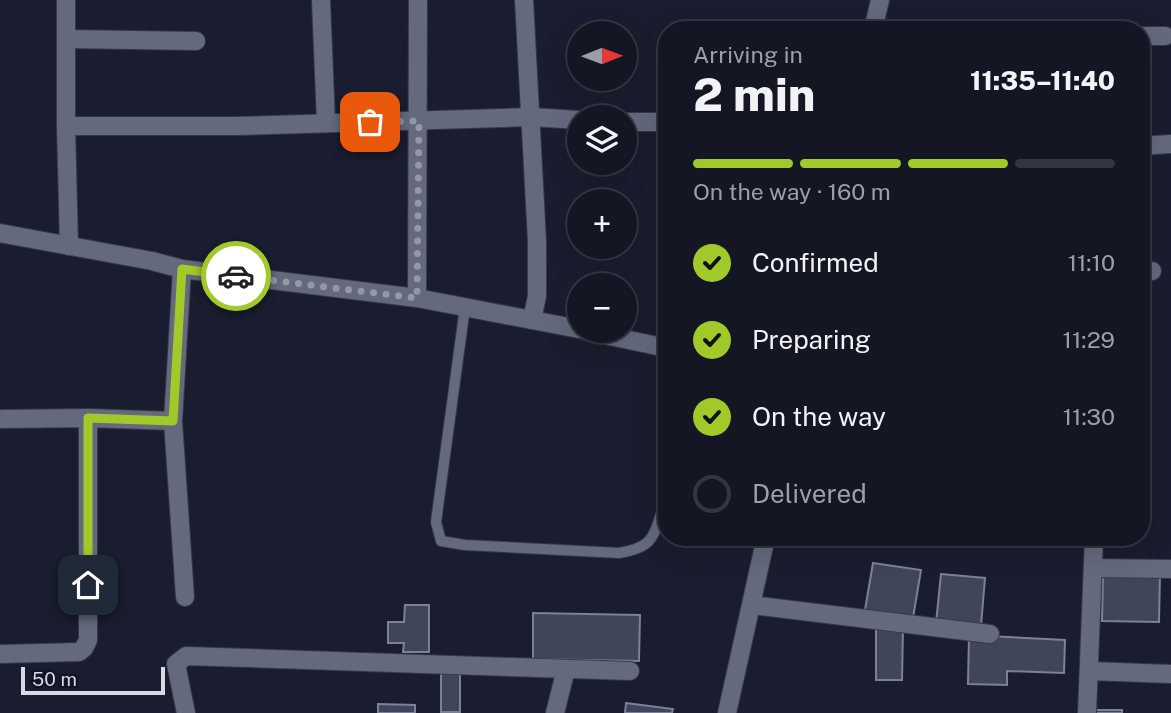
<!DOCTYPE html>
<html lang="en">
<head>
<meta charset="utf-8">
<style>
	body { margin:0; font-family:"Public Sans",sans-serif; background:#212330; color:#f1f3f6; height:100vh; display:flex; flex-direction:column; font-size:26px; white-space:nowrap }
	* { box-sizing:border-box; margin:0 }
	p { font-size:23px; color:#9d9fa6 }
	.icon { flex:none; width:38px; height:38px; fill:none; stroke:currentColor; stroke-width:2; stroke-linecap:round; stroke-linejoin:round }
	.map { position:relative; flex:1; overflow:hidden }
	.drawer { position:absolute; left:658px; top:21px; width:492px; height:525px; display:flex; flex-direction:column; background:#141623; border-radius:28px; box-shadow:0 7px 28px #0002,0 0 0 2px #333541 }
	.drawer>* { flex:none }
	.needle { width:46px; rotate:89deg }
	.buttons { position:absolute; left:567px; top:21px; display:grid; gap:14px }
	.buttons a { display:grid; place-items:center; width:70px; height:70px; border-radius:50%; background:#141623; box-shadow:0 7px 28px #0002,0 0 0 2px #333541; font-size:35px }
	.scale { position:absolute; left:21px; bottom:18px; width:144px; box-sizing:border-box; padding-left:7px; border:4px solid #d6d9e6; border-top:0; font-size:19px; line-height:24px; white-space:nowrap; color:#d6d9e6; -webkit-text-stroke:5px #111425; paint-order:stroke }
	.pin { position:absolute; display:grid; place-items:center; width:60px; height:60px; color:#fff; margin:-30px; border-radius:14px; box-shadow:0 4px 10px #0006 }
	.courier { position:absolute; display:grid; place-items:center; width:70px; height:70px; margin:-35px; border:5px solid #a1c929; border-radius:50%; background:#fff; color:#222; box-shadow:0 2px 9px #0007 }
	.summary em { font-style:normal; font-weight:800 }
	.summary div { display:flex; flex-direction:column-reverse }
	.summary { display:flex; align-items:center; justify-content:space-between; height:119px; padding:0 35px }
	h1 { font-size:46px; font-weight:800; line-height:52px }
	.bar { display:grid; grid-template-columns:repeat(4,1fr); gap:10px 7px; align-content:center; height:84px; padding:0 35px }
	.bar i { height:9px; border-radius:5px; background:#333541 }
	.bar .on { background:#a1c929 }
	.bar p { grid-column:span 4 }
	ol { padding:0 35px; list-style:none }
	li { display:flex; align-items:center; gap:21px; height:77px }
	li p { margin-inline-start:auto }
	li .icon { padding:7px; border-radius:50%; background:#a1c929; color:#111; stroke-width:4 }
	li:last-child { color:#9d9fa6 }
	li i { width:38px; height:38px; border:4px solid #333541; border-radius:50% }
	.map>svg:first-child { display:block }
</style>
</head>
<body>
<div class="map">
<svg width="1171" height="713" viewBox="0 0 1171 713">
	<rect width="100%" height="100%" fill="#1a1d2f"/>
	<g fill="#414559" stroke="#7d8198" stroke-width="2">
		<polygon points="873,563 921,570 913,618 865,610"/>
		<polygon points="1103,572 1160,573 1159,622 1102,621"/>
		<polygon points="941,574 985,578 981,626 936,623"/>
		<polygon points="405,605 429,605 429,652 403,652 404,643 388,643 388,622 404,622"/>
		<polygon points="533,613 640,615 639,661 533,659"/>
		<polygon points="876,628 903,628 902,680 876,680"/>
		<polygon points="969,635 1065,640 1064,673 1007,671 1007,685 968,684"/>
		<polygon points="441,670 460,671 460,712 441,712"/>
		<polygon points="626,703 673,709 672,713 625,713"/>
		<polygon points="378,704 415,705 415,713 378,713"/>
		<rect x="1093" y="710" width="29" height="3"/>
	</g>
	<g fill="none" stroke-linecap="round" stroke-linejoin="round">
		<defs>
			<path id="lane" d="M465,307L436,522L441,541L465,545L619,553C650,548 653,540 662,511"/>
			<g id="street">
				<polyline points="66,0 66,126 236,126 531,117 579,120"/>
				<polyline points="321,0 326,122"/>
				<polyline points="524,0 537,241 537,296 532,320"/>
				<polyline points="1141,36 1165,36"/>
				<polyline points="66,39 196,41"/>
				<polyline points="625,122 667,122"/>
				<polyline points="66,126 69,246"/>
				<polyline points="1141,146 1170,144"/>
				<polyline points="0,233 152,261 182,269 417,298 579,329"/>
				<polyline points="182,269 173,421 185,597"/>
				<polyline points="1141,272 1152,271"/>
				<polyline points="417,298 418,0"/>
				<polyline points="586,331 667,348"/>
				<polyline points="0,419 88,418 173,421"/>
				<polyline points="1093,568 1171,569"/>
				<polyline points="752,605 990,634"/>
				<polyline points="0,654 79,652 84,648 88,640 88,418"/>
				<polyline points="1089,671 1171,674"/>
				<polyline points="186,713 176,664 186,656 630,671"/>
				<polyline points="555,713 566,669"/>
				<polyline points="1087,713 1094,537"/>
			</g>
			<g id="secondary">
				<polyline points="873,30 880,0"/>
				<polyline points="727,713 766,537"/>
			</g>
		</defs>
		<use href="#lane" stroke="#373948" stroke-width="12"/>
		<use href="#street" stroke="#373948" stroke-width="20"/>
		<use href="#secondary" stroke="#373948" stroke-width="20"/>
		<use href="#lane" stroke="#64697e" stroke-width="10"/>
		<use href="#street" stroke="#64697e" stroke-width="18"/>
		<use href="#secondary" stroke="#64697e" stroke-width="18"/>
	</g>
	<g fill="none" stroke-linecap="round" stroke-linejoin="round">
		<polyline stroke="#9497a6" stroke-width="7" stroke-dasharray="0 12.6" points="236,276 417,298 419,121 370,122"/>
		<polyline stroke="#a1c929" stroke-width="9" points="88,585 88,418 173,421 182,269 236,276"/>
	</g>
</svg>
<div class="buttons">
<a><svg class="needle" viewBox="-14 -14 28 28"><path d="M0-13l5 13h-10z" fill="#e53935"/><path d="M0 13l5-13h-10z" fill="#9d9fa6"/></svg></a>
<a><svg class="icon" aria-label="layers" viewBox="0 0 24 24"><path d="M12 4l9 5-9 5-9-5zM3 14l9 5 9-5"/></svg></a>
<a>+</a>
<a>−</a>
</div>
<div class="scale">50 m</div>
<div class="pin" style="left:370px;top:122px;background:#ea580c"><svg class="icon" aria-label="bag" viewBox="0 0 24 24"><path d="M5 8h14l-1 12H6zM9 8a3 3 0 0 1 6 0"/></svg></div>
<div class="pin" style="left:88px;top:585px;background:#1f2937"><svg class="icon" aria-label="home" viewBox="0 0 24 24"><path d="M3 11l9-7 9 7M6 9v11h12V9"/></svg></div>
<div class="courier" style="left:236px;top:276px"><svg class="icon" aria-label="car" viewBox="0 0 24 24"><path d="M5 17H2v-5l4-1 3-4h7l3 4 3 1v5h-3M9 17h6M6 11h13"/><circle cx="7" cy="17" r="2"/><circle cx="17" cy="17" r="2"/></svg></div>
<section class="drawer">
<div class="summary"><div><h1>2 min</h1><p>Arriving in</p></div><em>11:35–11:40</em></div>
<div class="bar"><i class="on"></i><i class="on"></i><i class="on"></i><i></i><p>On the way · 160 m</p></div>
<ol>
<li><svg class="icon" aria-label="check" viewBox="0 0 24 24"><path d="M5 12l5 5 9-10"/></svg>Confirmed<p>11:10</p></li>
<li><svg class="icon" aria-label="check" viewBox="0 0 24 24"><path d="M5 12l5 5 9-10"/></svg>Preparing<p>11:29</p></li>
<li><svg class="icon" aria-label="check" viewBox="0 0 24 24"><path d="M5 12l5 5 9-10"/></svg>On the way<p>11:30</p></li>
<li><i></i>Delivered</li>
</ol>
</section>
</div>
</body>
</html>
